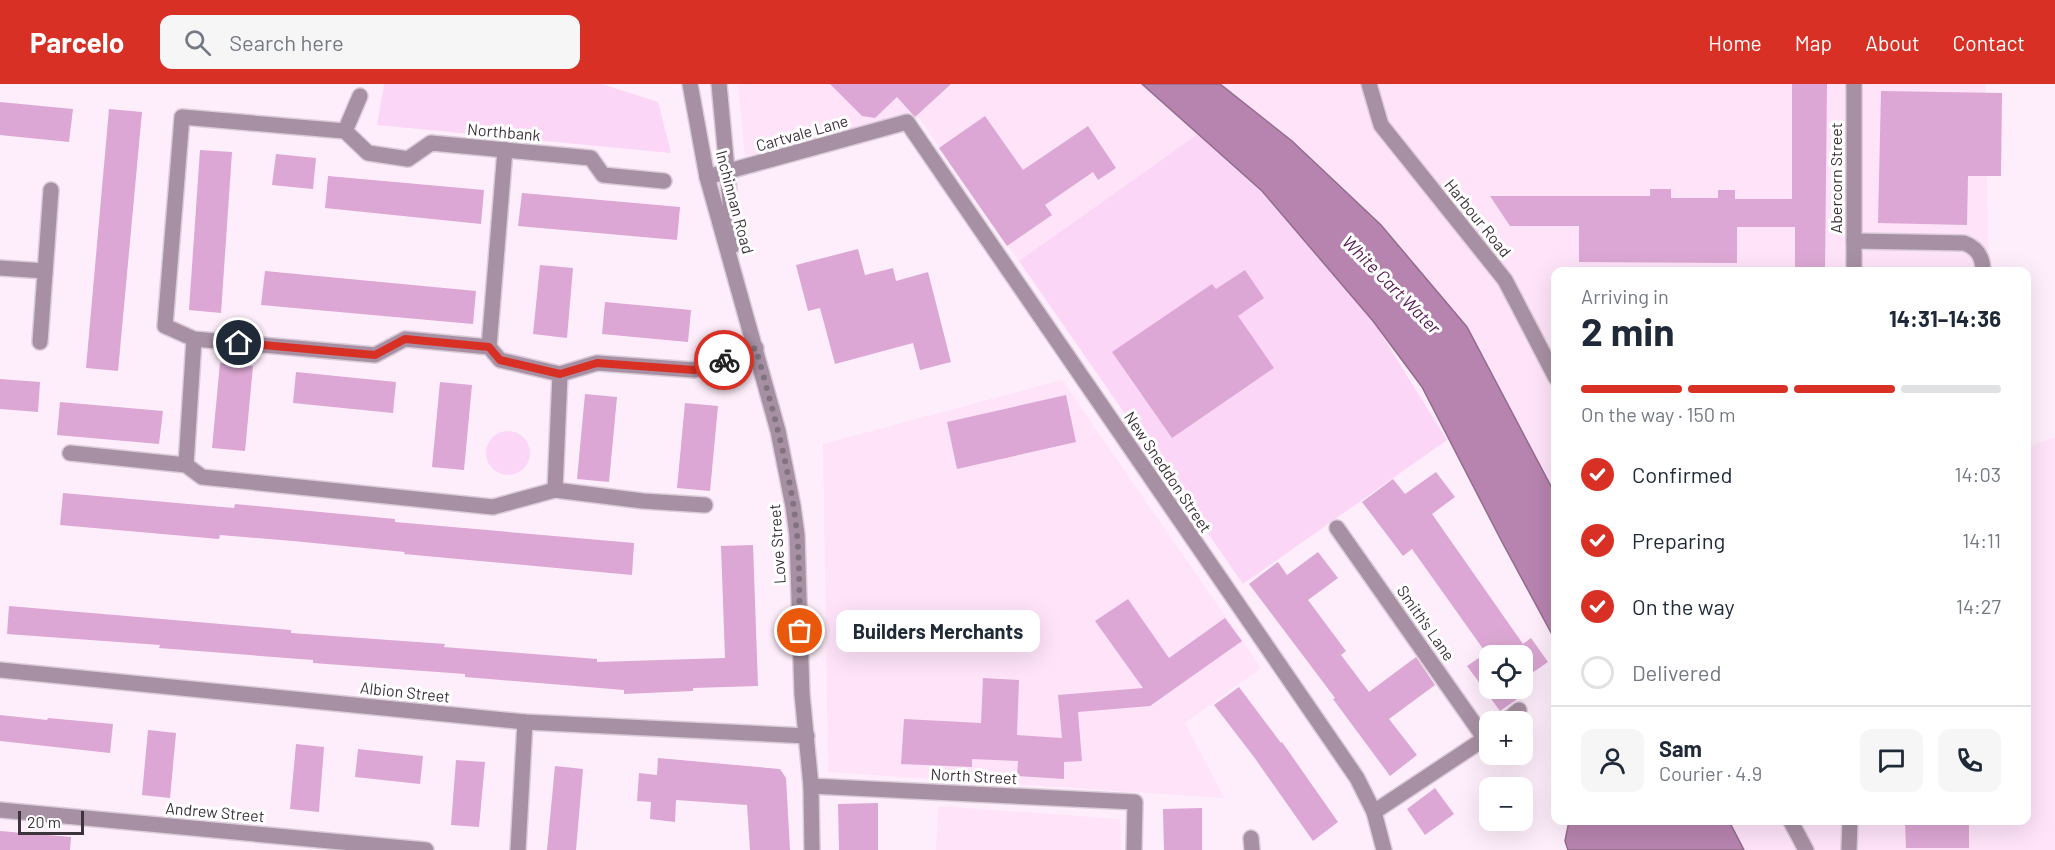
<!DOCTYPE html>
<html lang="en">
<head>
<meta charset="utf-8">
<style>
	body { margin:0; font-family:Barlow,sans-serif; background:#f6f6f7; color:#1f2937; height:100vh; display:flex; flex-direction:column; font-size:22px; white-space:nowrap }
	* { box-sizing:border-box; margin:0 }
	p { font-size:20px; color:#747a83 }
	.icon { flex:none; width:33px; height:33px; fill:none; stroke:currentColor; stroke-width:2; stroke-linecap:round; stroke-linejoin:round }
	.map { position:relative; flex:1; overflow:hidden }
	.panel { position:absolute; left:1551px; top:183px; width:480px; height:558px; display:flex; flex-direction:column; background:#fff; border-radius:12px; box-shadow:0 6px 24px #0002 }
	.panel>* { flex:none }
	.buttons { position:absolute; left:1479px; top:561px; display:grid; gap:12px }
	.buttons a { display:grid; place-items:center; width:54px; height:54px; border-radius:12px; background:#fff; box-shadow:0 6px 24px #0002; font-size:30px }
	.scale { position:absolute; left:18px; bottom:15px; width:66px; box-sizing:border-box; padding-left:6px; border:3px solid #3e333c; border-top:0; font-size:16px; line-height:21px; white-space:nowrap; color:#3e333c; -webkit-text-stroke:4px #fff; paint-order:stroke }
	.pin { position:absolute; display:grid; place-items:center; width:51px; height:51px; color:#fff; margin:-26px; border:3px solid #fff; border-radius:50%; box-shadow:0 2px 6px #0007 }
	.courier { position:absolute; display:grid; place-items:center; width:60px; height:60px; margin:-30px; border:4px solid #d93025; border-radius:50%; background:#fff; color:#222; box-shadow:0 2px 8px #0007 }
	.bubble { position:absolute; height:42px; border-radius:12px; background:#fff; box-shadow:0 6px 24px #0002; font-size:20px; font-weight:700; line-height:42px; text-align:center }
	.summary em { font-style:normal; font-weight:700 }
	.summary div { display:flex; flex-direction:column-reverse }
	.summary { display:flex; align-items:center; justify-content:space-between; height:102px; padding:0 30px }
	h1 { font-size:39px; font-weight:700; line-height:45px }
	.bar { display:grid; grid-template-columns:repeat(4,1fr); gap:9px 6px; align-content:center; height:72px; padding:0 30px }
	.bar i { height:8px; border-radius:4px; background:#e0e1e3 }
	.bar .selected { background:#d93025 }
	.bar p { grid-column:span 4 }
	.line { display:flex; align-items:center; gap:15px; padding:0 30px; border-top:2px solid #e0e1e3 }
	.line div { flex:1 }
	.round { display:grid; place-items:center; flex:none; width:63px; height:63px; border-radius:12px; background:#f6f6f7 }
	ol { padding:0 30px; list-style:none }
	li { display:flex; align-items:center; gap:18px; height:66px }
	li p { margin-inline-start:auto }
	li .icon { padding:6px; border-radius:50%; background:#d93025; color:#fff; stroke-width:4 }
	li:last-child { color:#747a83 }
	li i { width:33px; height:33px; border:3px solid #e0e1e3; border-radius:50% }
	header { display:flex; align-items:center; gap:36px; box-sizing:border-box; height:84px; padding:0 30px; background:#d93025; color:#fff }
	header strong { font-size:28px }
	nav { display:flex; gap:33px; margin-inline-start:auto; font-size:21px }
	.search { width:420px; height:54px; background:#f6f6f7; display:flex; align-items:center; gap:15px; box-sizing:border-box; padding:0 21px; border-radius:12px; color:#747a83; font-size:22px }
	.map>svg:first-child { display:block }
</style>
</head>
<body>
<header>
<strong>Parcelo</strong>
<div class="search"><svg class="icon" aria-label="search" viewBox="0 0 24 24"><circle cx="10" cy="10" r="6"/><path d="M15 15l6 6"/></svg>Search here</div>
<nav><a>Home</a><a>Map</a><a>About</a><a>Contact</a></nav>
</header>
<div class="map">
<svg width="2055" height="766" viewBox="0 0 2055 766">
	<rect width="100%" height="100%" fill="#feeefb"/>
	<g fill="#fee3f9">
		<polygon points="738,0 1142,0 1198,50 1019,177 919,34 745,72"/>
		<polygon points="1220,0 1985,0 1989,187 1556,188 1555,410 1467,243 1292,57"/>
		<polygon points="1062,296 1261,584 1185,639 1224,714 828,688 823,360"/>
		<polygon points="2055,353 2055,766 1744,766 1729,737 2026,736 2027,706 2028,705 2027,364"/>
		<polygon points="938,722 1120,735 1121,766 936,766"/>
	</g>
	<g fill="#fcd6f6">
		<polygon points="384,0 602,0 658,18 671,69 377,41"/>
		<polygon points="1198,50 1262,107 1373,237 1447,356 1243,500 1019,177"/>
		<circle cx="508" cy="369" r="22"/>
	</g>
	<g fill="#b784af" stroke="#936c8c" stroke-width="1.5">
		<polygon points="1142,0 1220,0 1292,57 1381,141 1467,243 1555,410 1555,556 1502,458 1422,303 1373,237 1262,107"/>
		<polygon points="1569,737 1729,737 1744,766 1568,766 1565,757"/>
	</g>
	<g fill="#dca7d4">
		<polygon points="830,0 951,0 915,33 897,13 875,34 862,32"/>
		<polygon points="1792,0 1827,0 1825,188 1795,188 1795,143 1737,143 1737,179 1579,178 1579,142 1510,142 1490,112 1650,112 1650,105 1671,105 1671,114 1718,114 1718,106 1735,106 1735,115 1792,115"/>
		<polygon points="1881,7 2002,9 2001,92 1968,92 1967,141 1878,139"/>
		<polygon points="0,18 73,25 69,58 0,51"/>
		<polygon points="109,25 142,28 118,287 86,284"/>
		<polygon points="985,32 1023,86 1088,42 1116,84 1098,96 1093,88 1045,121 1052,131 1007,162 939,64"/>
		<polygon points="200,66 232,68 221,229 189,226"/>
		<polygon points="276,70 316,74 313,105 272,101"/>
		<polygon points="328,92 484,106 481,140 325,124"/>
		<polygon points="522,109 680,123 677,156 518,142"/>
		<polygon points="858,165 865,191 893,184 896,197 928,188 951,278 920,286 913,259 835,280 820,224 808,227 796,181"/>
		<polygon points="540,181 573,184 567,254 533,250"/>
		<polygon points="1245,186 1264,214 1238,232 1274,284 1172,354 1112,268 1212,200 1216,205"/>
		<polygon points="265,187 476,207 473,240 261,221"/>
		<polygon points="605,218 691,226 688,258 602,250"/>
		<polygon points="220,279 253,282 245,367 212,364"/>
		<polygon points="296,288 396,298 393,329 293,319"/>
		<polygon points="0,295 40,298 38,328 0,325"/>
		<polygon points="440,298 472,301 464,386 432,383"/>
		<polygon points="585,310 617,313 609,398 577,395"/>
		<polygon points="1066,311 1076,358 957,385 947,338"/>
		<polygon points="60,318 163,327 159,360 57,351"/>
		<polygon points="685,319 718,322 710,407 677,404"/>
		<polygon points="1436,388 1455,413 1432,430 1523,560 1531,554 1548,578 1522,596 1522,572 1490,572 1490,604 1522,604 1522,598 1529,607 1500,627 1467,582 1486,569 1412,465 1403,472 1362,418 1393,395 1405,410"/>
		<polygon points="63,409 234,424 235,420 395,435 395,438 634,459 632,491 404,470 405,468 293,457 220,451 219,455 60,441"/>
		<polygon points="753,461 758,602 693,604 693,607 624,610 624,606 465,593 465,590 313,579 313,576 159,564 160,561 7,550 9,522 291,546 291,549 445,560 444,563 597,575 597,578 725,574 721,462"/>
		<polygon points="1318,468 1338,494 1308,516 1346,567 1341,571 1369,608 1416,573 1435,601 1389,635 1417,671 1390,692 1333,615 1335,614 1249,500 1278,478 1287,491"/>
		<polygon points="1128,515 1169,574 1225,534 1242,557 1150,622 1078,628 1082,677 1064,678 1064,695 1017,692 1018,677 972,675 972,683 901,680 904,635 981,639 983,594 1019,596 1017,651 1062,654 1058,611 1143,604 1095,537"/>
		<polygon points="1239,603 1281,659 1282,658 1338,738 1313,757 1254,673 1214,621"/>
		<polygon points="0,631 47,636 48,634 113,640 110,669 0,657"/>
		<polygon points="148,646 176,649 170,714 142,711"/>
		<polygon points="296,660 324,663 319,728 290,725"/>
		<polygon points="358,665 423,672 420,700 355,693"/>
		<polygon points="658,674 780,685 786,694 790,766 750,766 747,721 676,716 675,738 650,735 651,718 637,717 639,689 657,691"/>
		<polygon points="456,676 485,678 479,743 451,741"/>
		<polygon points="555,682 583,685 576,766 547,766"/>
		<polygon points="1435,704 1454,730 1425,751 1407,725"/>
		<polygon points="878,719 878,766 839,766 838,720"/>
		<polygon points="1202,724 1202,766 1164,766 1163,725"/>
		<polygon points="1905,736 1969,736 1969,764 1906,764"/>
		<polygon points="0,747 71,753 70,766 0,766"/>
	</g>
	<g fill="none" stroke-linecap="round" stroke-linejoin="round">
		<defs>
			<g id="minor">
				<polyline points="690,0 707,93 778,347 793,422 797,451 802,610 811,702 812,766"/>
				<polyline points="719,0 734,161"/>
				<polyline points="1369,0 1381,41 1505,196 1556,294"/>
				<polyline points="345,47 182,33 165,242 194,255 375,271 405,255 489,263 500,276 560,290 597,279 694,286 756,264"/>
				<polyline points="345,47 368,69 408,75 431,59 591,74 603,91 664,97"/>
				<polyline points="345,47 360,12"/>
				<polyline points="707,93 907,38 1357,694 1374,728 1384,766"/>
				<path d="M1854,157L1964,159C1978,164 1983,173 1983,188"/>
				<polyline points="0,184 45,187"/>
				<polyline points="1854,188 1854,0"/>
				<polyline points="194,255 186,381 202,393 493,423 555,406 643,417 705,421"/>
				<polyline points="40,258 51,106"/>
				<polyline points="489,263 505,66"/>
				<polyline points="70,369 186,381"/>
				<polyline points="555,406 560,290"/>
				<polyline points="1337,444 1485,655"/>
				<polyline points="0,586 525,638 807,652"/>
				<polyline points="1505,638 1519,626"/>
				<polyline points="811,702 1135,718 1134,766"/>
				<polyline points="0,726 426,766"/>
				<polyline points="1374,728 1490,651"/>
				<polyline points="1790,736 1806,766"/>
				<polyline points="1251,754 1252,766"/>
				<polyline points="518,766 525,638"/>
				<polyline points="1849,766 1850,736"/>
			</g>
		</defs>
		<use href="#minor" stroke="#dbccd9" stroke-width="18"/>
		<use href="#minor" stroke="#a790a3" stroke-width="15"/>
	</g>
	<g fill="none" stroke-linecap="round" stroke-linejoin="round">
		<path stroke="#81747f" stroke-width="6" stroke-dasharray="0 10.8" d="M724,276L756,264C772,325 791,387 797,450C800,482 799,515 800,547"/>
		<polyline stroke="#d93025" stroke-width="8" points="239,259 375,271 405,255 489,263 500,276 560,290 597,279 694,286 724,276"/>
	</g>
	<g text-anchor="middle" stroke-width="6" stroke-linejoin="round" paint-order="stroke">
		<g font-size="16" fill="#3e333c" stroke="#fff">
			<text transform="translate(504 48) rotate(5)" y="6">Northbank</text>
			<text transform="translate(802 49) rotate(-16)" y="6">Cartvale Lane</text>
			<text transform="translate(1836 94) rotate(-90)" y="6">Abercorn Street</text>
			<text transform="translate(735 118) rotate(75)" y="6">Inchinnan Road</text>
			<text transform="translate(1478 134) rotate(51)" y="6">Harbour Road</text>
			<text transform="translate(1168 388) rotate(56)" y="6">New Sneddon Street</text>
			<text transform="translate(777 460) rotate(-94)" y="6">Love Street</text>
			<text transform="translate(1426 539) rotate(55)" y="6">Smith's Lane</text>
			<text transform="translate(405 608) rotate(6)" y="6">Albion Street</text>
			<text transform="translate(974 692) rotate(3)" y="6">North Street</text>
			<text transform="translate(215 728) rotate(5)" y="6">Andrew Street</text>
		</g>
		<g font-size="18" font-style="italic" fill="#571951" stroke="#fff">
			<text transform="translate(1391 201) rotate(45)" y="6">White Cart Water</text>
		</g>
	</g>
</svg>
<div class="buttons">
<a><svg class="icon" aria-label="locate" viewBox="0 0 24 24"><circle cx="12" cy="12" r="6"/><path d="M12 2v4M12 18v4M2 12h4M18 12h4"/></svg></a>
<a>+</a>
<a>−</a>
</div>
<div class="scale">20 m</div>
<div class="pin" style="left:800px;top:547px;background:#ea580c"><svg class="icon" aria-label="bag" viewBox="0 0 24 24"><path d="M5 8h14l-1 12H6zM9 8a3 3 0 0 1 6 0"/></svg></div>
<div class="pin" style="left:239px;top:259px;background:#1f2937"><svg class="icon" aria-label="home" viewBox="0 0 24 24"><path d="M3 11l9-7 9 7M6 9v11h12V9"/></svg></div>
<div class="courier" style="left:724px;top:276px"><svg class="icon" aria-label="bike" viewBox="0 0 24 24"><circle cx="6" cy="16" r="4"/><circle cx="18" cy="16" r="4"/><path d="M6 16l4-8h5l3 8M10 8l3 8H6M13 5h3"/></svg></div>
<div class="bubble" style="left:836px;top:526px;width:204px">Builders Merchants</div>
<section class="panel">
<div class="summary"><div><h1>2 min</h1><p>Arriving in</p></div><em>14:31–14:36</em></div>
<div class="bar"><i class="selected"></i><i class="selected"></i><i class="selected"></i><i></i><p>On the way · 150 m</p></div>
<ol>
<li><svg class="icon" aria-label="check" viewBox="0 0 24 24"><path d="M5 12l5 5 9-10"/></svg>Confirmed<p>14:03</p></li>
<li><svg class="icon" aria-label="check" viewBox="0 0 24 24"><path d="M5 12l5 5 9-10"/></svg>Preparing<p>14:11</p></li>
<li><svg class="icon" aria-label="check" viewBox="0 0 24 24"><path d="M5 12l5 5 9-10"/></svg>On the way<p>14:27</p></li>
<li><i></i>Delivered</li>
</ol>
<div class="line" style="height:108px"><a class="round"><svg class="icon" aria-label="person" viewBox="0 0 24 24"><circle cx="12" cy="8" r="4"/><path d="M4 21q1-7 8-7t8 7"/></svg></a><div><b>Sam</b><p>Courier · 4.9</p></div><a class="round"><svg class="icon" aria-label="chat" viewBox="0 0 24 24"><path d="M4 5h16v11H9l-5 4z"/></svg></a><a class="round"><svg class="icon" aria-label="phone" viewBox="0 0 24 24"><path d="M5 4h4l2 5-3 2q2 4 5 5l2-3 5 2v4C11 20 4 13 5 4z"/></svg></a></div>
</section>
</div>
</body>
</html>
